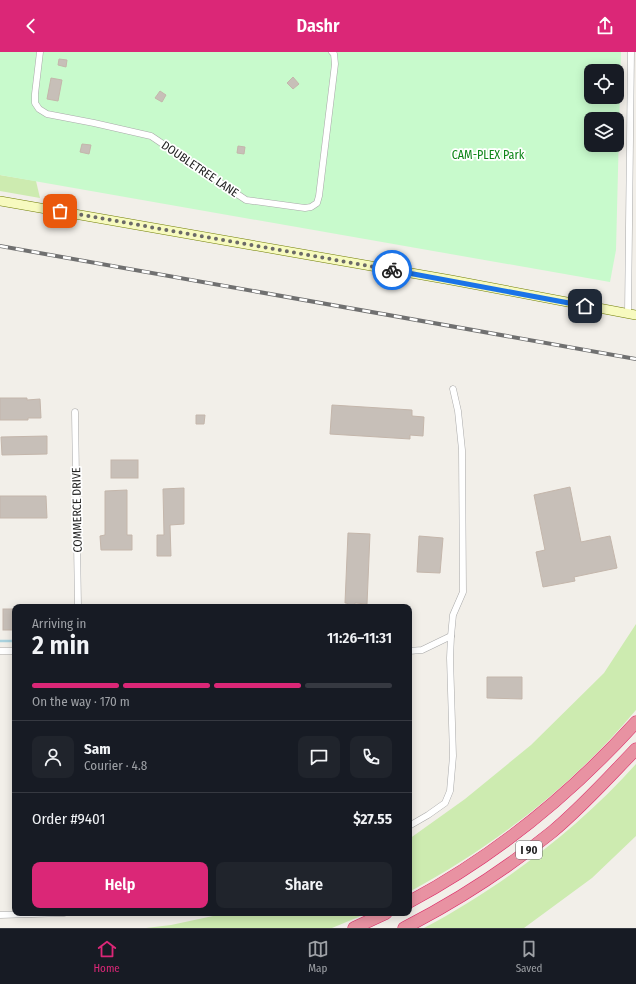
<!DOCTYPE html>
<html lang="en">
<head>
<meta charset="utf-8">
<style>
	body { margin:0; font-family:"Fira Sans Condensed",sans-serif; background:#20242c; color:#f1f3f6; height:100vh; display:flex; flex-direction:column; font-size:15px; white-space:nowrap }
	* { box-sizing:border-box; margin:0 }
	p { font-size:13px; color:#9ea1a6 }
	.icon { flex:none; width:22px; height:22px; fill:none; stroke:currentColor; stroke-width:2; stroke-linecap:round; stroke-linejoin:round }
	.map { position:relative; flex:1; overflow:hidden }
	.side { position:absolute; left:12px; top:552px; width:400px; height:312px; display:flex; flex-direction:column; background:#171b24; border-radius:8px; box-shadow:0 2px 10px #0003 }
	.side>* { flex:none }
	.controls { position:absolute; left:584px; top:12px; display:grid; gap:8px }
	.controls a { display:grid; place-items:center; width:40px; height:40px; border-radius:8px; background:#171b24; box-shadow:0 2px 10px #0003; font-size:20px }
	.pin { position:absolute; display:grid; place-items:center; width:34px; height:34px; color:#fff; margin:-17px; border-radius:8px; box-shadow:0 2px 6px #0006 }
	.courier { position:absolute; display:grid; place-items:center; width:40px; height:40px; margin:-20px; border:3px solid #1a73e8; border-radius:50%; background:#fff; color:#222; box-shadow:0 1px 5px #0007 }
	.overview em { font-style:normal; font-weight:600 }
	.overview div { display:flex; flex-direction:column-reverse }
	.overview { display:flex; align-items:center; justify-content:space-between; height:68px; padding:0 20px }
	h1 { font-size:26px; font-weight:600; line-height:30px }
	.bar { display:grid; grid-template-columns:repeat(4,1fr); gap:6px 4px; align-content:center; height:48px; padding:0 20px }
	.bar i { height:5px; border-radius:3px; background:#363941 }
	.bar .current { background:#db2777 }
	.bar p { grid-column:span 4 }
	.line { display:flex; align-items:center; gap:10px; padding:0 20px; border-top:1px solid #363941 }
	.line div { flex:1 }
	.round { display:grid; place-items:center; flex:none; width:42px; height:42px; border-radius:8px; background:#20242c }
	.primary-button { display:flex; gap:8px; margin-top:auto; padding:8px 20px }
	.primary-button a { flex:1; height:46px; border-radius:8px; background:#db2777; color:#fff; font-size:16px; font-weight:600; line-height:46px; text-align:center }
	.primary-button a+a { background:#20242c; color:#f1f3f6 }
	header { display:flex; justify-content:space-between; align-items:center; height:52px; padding:0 20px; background:#db2777; color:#fff; font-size:18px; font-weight:600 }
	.tab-bar { display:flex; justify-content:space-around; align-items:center; height:56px; border-top:1px solid #363941; background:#171b24; font-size:11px; color:#9ea1a6 }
	.tab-bar a { display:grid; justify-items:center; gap:2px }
	.tab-bar .current { color:#db2777 }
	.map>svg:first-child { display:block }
</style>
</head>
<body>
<header><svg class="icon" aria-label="back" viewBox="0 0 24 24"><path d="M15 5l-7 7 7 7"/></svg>Dashr<svg class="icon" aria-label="share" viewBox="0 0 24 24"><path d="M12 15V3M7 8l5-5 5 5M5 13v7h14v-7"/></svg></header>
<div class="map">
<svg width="636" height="876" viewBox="0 0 636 876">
	<rect width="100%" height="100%" fill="#f2efe9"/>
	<g fill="#cdebb0">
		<polygon points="0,123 36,129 40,146 0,139"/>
		<path d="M636,572V658C573,733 495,794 409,840V787L465,747L531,693L604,621Z"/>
		<path d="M636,712V784L592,826L524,876H424C500,836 579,776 636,712Z"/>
		<polygon points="227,861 368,861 332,876 146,876 171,873"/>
	</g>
	<path fill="#c8facc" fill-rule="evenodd" d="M0,0H621L616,198L610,230L0,123ZM591,19H617V45H591ZM591,67H617V93H591Z"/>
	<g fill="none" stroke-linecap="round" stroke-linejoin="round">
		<polyline stroke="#aad3df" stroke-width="2.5" points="0,589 15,589"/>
	</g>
	<g fill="#c7bfb8" stroke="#c4b6ab">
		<polygon points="59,7 67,8 66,15 58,13"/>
		<polygon points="293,25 299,32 293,37 287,31"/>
		<polygon points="51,26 62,28 58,49 47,47"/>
		<polygon points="160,39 166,43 162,50 155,46"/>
		<polygon points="82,92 91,93 89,102 80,100"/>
		<polygon points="238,94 245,95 244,102 237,101"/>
		<polygon points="0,346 27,346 27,348 40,347 41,366 28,366 28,368 0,368"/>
		<polygon points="332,353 412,358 412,364 424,365 423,384 410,383 410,387 330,382"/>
		<polygon points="196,363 205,363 204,372 196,372"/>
		<polygon points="47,384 47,402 2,403 1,385"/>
		<rect x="111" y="408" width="27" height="18"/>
		<polygon points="570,435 581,490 610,484 617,516 574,525 575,529 543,535 536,500 545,498 534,443"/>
		<polygon points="184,436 184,472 170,473 171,504 157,504 157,483 164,483 163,437"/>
		<polygon points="127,438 127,483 132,483 132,498 101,498 100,484 105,483 105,439"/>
		<polygon points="0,444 46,444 47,466 0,466"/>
		<polygon points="348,481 370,482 367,552 355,551 355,555 347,555 347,551 345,551"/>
		<polygon points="419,484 443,486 440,521 417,520"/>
		<rect x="3" y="557" width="12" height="21"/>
		<polygon points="487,625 522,625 522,647 487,646"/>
	</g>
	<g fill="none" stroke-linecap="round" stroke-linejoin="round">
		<defs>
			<g id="minor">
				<polyline points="40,0 35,42 35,51 39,57 47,62 94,71 151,84 246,148 305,156 311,155 317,151 319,144 335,12 334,2 332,0"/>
				<polyline points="628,262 631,0"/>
				<polyline points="75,360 78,555"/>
				<polyline points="0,599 15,599"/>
				<polyline points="409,599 422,598 451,584"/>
				<polyline points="409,774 428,763 445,751 450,739 453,704 450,606 451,584 453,563 463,540 462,398 458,359 453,337"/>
				<polyline points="0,863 64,861"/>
			</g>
			<polyline id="secondary" points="0,149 451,228 636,263"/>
			<g id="motorway">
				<path d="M409,850C495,804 571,742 636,670"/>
				<polyline points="354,876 386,861"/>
				<path d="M404,876C457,849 506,817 552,780C582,755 609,725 636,697"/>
			</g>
		</defs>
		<use href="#minor" stroke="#a9a9a9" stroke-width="7"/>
		<use href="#secondary" stroke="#707d05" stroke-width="10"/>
		<use href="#motorway" stroke="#dc2a67" stroke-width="13"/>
		<use href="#minor" stroke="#fff" stroke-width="6"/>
		<use href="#secondary" stroke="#f7fabf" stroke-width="9"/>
		<use href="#motorway" stroke="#e892a2" stroke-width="12"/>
		<defs>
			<polyline id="rail" points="0,194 636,307"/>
		</defs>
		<use href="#rail" stroke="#707070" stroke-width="4"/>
		<use href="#rail" stroke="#fff" stroke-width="2.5" stroke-dasharray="8" stroke-linecap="butt"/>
	</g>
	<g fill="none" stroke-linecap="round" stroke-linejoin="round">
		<polyline stroke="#6b6a68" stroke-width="4" stroke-dasharray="0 7.2" points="60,159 392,218"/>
		<polyline stroke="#1a73e8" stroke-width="5" points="392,218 585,254"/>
	</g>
	<g text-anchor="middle" stroke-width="3.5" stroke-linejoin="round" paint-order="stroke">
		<rect fill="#fff" stroke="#646464" stroke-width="1" x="516" y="789" width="26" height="18" rx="3"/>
		<g font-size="11" font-weight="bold" fill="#222">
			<text x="529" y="802">I 90</text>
		</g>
		<g font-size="12" fill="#0c8416" stroke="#fff">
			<text x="488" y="107">CAM-PLEX Park</text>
		</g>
		<g font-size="12" fill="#222" stroke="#fff">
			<text transform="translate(200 117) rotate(34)" y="4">DOUBLETREE LANE</text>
			<text transform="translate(77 458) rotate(-91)" y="4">COMMERCE DRIVE</text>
		</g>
	</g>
</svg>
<div class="controls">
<a><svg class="icon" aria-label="locate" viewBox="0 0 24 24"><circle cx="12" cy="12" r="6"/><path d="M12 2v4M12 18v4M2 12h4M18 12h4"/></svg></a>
<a><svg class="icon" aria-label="layers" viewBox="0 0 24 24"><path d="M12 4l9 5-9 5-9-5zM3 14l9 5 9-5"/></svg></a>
</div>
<div class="pin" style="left:60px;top:159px;background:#ea580c"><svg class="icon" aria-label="bag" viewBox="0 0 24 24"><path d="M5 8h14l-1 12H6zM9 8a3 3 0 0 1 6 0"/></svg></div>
<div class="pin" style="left:585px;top:254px;background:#1f2937"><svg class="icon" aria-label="home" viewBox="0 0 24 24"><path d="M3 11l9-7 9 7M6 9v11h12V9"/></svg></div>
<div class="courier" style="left:392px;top:218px"><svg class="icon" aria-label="bike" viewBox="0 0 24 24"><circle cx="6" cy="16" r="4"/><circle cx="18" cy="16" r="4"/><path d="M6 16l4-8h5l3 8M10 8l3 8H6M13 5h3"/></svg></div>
<section class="side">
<div class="overview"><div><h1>2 min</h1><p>Arriving in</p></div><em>11:26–11:31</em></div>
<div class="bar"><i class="current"></i><i class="current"></i><i class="current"></i><i></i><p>On the way · 170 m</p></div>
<div class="line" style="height:72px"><a class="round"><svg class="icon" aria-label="person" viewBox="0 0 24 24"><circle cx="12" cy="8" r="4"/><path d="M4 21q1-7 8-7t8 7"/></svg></a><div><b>Sam</b><p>Courier · 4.8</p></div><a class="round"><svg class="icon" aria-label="chat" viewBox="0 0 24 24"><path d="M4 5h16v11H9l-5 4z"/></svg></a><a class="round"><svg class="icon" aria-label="phone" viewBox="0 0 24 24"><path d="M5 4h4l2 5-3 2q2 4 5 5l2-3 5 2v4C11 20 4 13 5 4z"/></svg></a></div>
<div class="line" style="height:52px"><div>Order #9401</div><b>$27.55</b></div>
<div class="primary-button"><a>Help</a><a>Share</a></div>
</section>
</div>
<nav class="tab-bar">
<a class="current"><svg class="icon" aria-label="home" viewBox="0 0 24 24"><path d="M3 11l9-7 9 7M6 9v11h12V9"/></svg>Home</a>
<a><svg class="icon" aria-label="map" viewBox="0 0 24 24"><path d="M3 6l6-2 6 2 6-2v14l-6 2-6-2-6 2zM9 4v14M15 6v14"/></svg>Map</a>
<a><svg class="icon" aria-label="saved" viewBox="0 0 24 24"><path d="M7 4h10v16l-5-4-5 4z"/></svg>Saved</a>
</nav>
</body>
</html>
